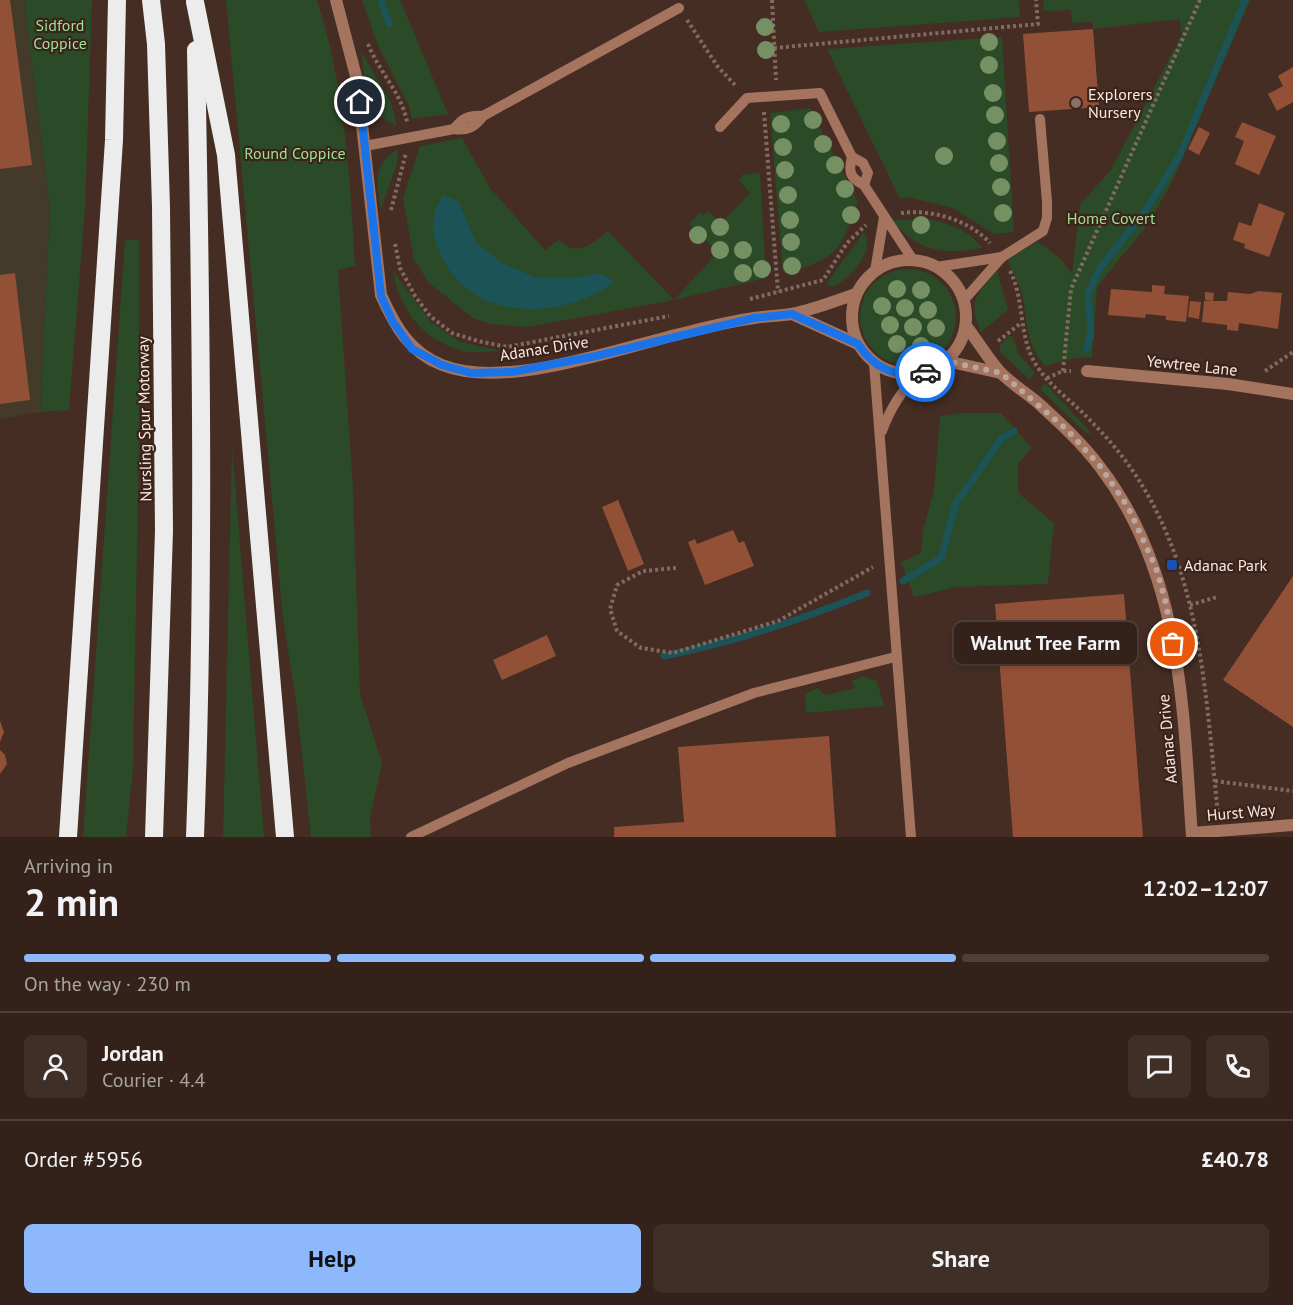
<!DOCTYPE html>
<html lang="en">
<head>
<meta charset="utf-8">
<style>
	body { margin:0; font-family:"PT Sans",sans-serif; background:#3f2f27; color:#f1f3f6; height:100vh; display:flex; flex-direction:column; font-size:22px; white-space:nowrap }
	* { box-sizing:border-box; margin:0 }
	p { font-size:20px; color:#a9a4a2 }
	.icon { flex:none; width:33px; height:33px; fill:none; stroke:currentColor; stroke-width:2; stroke-linecap:round; stroke-linejoin:round }
	.map { position:relative; height:837px; overflow:hidden }
	.drawer { display:flex; flex-direction:column; background:#34221a; flex:1 }
	.drawer>* { flex:none }
	.pin { position:absolute; display:grid; place-items:center; width:51px; height:51px; color:#fff; margin:-26px; border:3px solid #fff; border-radius:50%; box-shadow:0 2px 6px #0007 }
	.courier { position:absolute; display:grid; place-items:center; width:60px; height:60px; margin:-30px; border:4px solid #1a73e8; border-radius:50%; background:#fff; color:#222; box-shadow:0 2px 8px #0007 }
	.bubble { position:absolute; height:42px; border-radius:9px; background:#34221a; box-shadow:0 3px 9px #0003,0 0 0 2px #4e3f39; font-size:20px; font-weight:800; line-height:42px; text-align:center }
	.summary em { font-style:normal; font-weight:800 }
	.summary div { display:flex; flex-direction:column-reverse }
	.summary { display:flex; align-items:center; justify-content:space-between; height:102px; padding:0 24px }
	h1 { font-size:39px; font-weight:800; line-height:45px }
	.bar { display:grid; grid-template-columns:repeat(4,1fr); gap:9px 6px; align-content:center; height:72px; padding:0 24px }
	.bar i { height:8px; border-radius:4px; background:#4e3f39 }
	.bar .on { background:#8db9fc }
	.bar p { grid-column:span 4 }
	.line { display:flex; align-items:center; gap:15px; padding:0 24px; border-top:2px solid #4e3f39 }
	.line div { flex:1 }
	.round { display:grid; place-items:center; flex:none; width:63px; height:63px; border-radius:9px; background:#3f2f27 }
	.button { display:flex; gap:12px; margin-top:auto; padding:12px 24px }
	.button a { flex:1; height:69px; border-radius:9px; background:#8db9fc; color:#111; font-size:24px; font-weight:800; line-height:69px; text-align:center }
	.button a+a { background:#3f2f27; color:#f1f3f6 }
	.map>svg:first-child { display:block }
</style>
</head>
<body>
<div class="map">
<svg width="1293" height="837" viewBox="0 0 1293 837">
	<rect width="100%" height="100%" fill="#452d23"/>
	<polygon fill="#433a2a" points="0,0 24,0 50,210 40,412 0,419"/>
	<g fill="#2b4a28">
		<polygon points="24,0 92,0 85,209 69,410 40,412 50,210"/>
		<path d="M226,0H317C345,87 350,176 355,266L338,270L353,488L360,694L382,763L370,818L371,837H311L296,700L283,618Z"/>
		<polygon points="362,0 400,0 448,114 412,119 409,106 379,48"/>
		<polygon points="804,0 1019,0 1020,17 819,32"/>
		<path d="M1043,0H1250L1174,178L1149,223L1097,287L1092,357L1074,358L1045,366C1026,345 1028,325 1023,299C1020,285 1013,272 1007,259L1038,242L1061,259L1072,274L1080,204L1111,170L1181,36L1180,19L1093,29V22L1072,23L1071,10L1044,11Z"/>
		<polygon points="1002,37 1014,232 994,234 953,208 907,197 900,199 827,49"/>
		<path d="M361,51L391,102L397,126C364,112 366,82 361,51Z"/>
		<path d="M810,108L858,202C841,250 835,262 783,272L770,113Z"/>
		<path d="M462,138L490,188L545,250L559,240C577,258 592,244 608,231L674,300L718,252L689,224L700,212L704,215L708,211L721,223L750,193L739,181L743,174L760,173L766,278L674,300L528,327L490,324L473,318L429,283L414,260L403,198L420,146Z"/>
		<path d="M398,149L397,164L381,209C376,183 373,163 398,149Z"/>
		<path d="M929,219C950,224 969,230 982,248C941,255 920,252 891,220Z"/>
		<path d="M864,232C876,253 849,278 833,287L826,284Z"/>
		<polygon points="125,240 139,240 139,443 133,768 126,837 83,837"/>
		<circle cx="908" cy="317" r="48"/>
		<path d="M997,270L1008,310L981,332C967,301 977,294 997,270Z"/>
		<path d="M393,271L431,322L460,342L501,351C489,351 474,354 463,351C422,340 400,310 393,271Z"/>
		<polygon points="1008,336 1013,337 1018,353 1035,373 1029,379 1000,352 999,347"/>
		<polygon points="1045,383 1092,434 1085,432 1040,389"/>
		<polygon points="961,413 1001,413 1032,448 1018,464 1018,493 1054,523 1048,584 956,587 914,597 901,562 921,553 923,530 934,490 940,416"/>
		<polygon points="232,446 264,837 223,837"/>
		<polygon points="863,676 877,681 884,706 806,713 805,694 818,688 825,695 855,688 852,681"/>
	</g>
	<path fill="#1c5356" d="M443,195L458,201L476,242L500,262L536,278H573L600,273L615,282C562,320 472,324 441,255C430,232 430,217 443,195Z"/>
	<g fill="none" stroke-linecap="round" stroke-linejoin="round">
		<g stroke="#1c5356" stroke-width="7">
			<polyline points="381,0 389,24"/>
			<polyline points="1087,349 1091,334 1088,294 1100,268 1144,213 1180,155 1245,0"/>
			<polyline points="903,581 941,558 956,503 1002,438 1014,431"/>
			<path d="M664,656C734,642 801,620 867,593"/>
		</g>
	</g>
	<g fill="#925137">
		<polygon points="0,0 10,0 32,165 0,169"/>
		<polygon points="1093,29 1099,107 1029,112 1023,34"/>
		<polygon points="1293,67 1293,102 1277,111 1268,94 1283,86 1278,76"/>
		<polygon points="1242,122 1276,136 1259,175 1235,164 1244,141 1235,137"/>
		<polygon points="1199,127 1210,133 1199,155 1188,149"/>
		<polygon points="1259,203 1285,213 1269,257 1244,248 1245,244 1233,240 1239,222 1251,226"/>
		<polygon points="15,273 30,400 0,404 0,275"/>
		<polygon points="1152,285 1165,286 1164,294 1189,296 1186,322 1166,320 1166,316 1146,314 1145,318 1108,315 1111,289 1152,292"/>
		<polygon points="1259,291 1282,293 1278,329 1239,323 1238,331 1227,330 1227,325 1202,322 1204,301 1227,301 1228,292 1250,294"/>
		<polygon points="1205,292 1214,293 1213,301 1205,300"/>
		<polygon points="1190,301 1201,302 1199,319 1188,317"/>
		<polygon points="618,500 644,564 628,571 602,507"/>
		<polygon points="733,530 739,543 744,541 754,566 705,585 688,542 695,539 697,544"/>
		<polygon points="1293,576 1293,727 1223,680"/>
		<polygon points="1124,594 1143,837 1013,837 995,604"/>
		<polygon points="547,635 556,656 502,680 493,660"/>
		<polygon points="0,721 4,732 0,742"/>
		<polygon points="829,736 836,837 614,837 614,827 684,822 678,747"/>
		<polygon points="0,750 5,755 7,764 0,774"/>
	</g>
	<g fill="none" stroke-linecap="round" stroke-linejoin="round">
		<g stroke="#806a62" stroke-width="4" stroke-dasharray="3 3" stroke-linecap="butt">
			<polyline points="772,0 776,80"/>
			<polyline points="687,20 718,67 736,86"/>
			<path d="M368,44C378,70 402,94 407,122"/>
			<polyline points="774,48 1038,24 1036,0"/>
			<polyline points="764,112 778,292"/>
			<polyline points="391,210 406,153"/>
			<path d="M901,213C932,209 969,220 990,243"/>
			<polyline points="395,244 400,268 415,296 430,316 452,333 478,341 507,347 669,316"/>
			<path d="M1010,271C1025,300 1018,334 1035,363C1046,382 1066,397 1082,412C1099,429 1116,447 1130,467C1201,567 1206,696 1218,815"/>
			<polyline points="750,299 823,280 847,243 866,225"/>
			<polyline points="998,341 1021,323"/>
			<polyline points="1063,371 1071,289 1200,0"/>
			<polyline points="1265,371 1293,352"/>
			<polyline points="1047,378 1063,371 1071,371"/>
			<polyline points="676,568 643,571 617,585 610,609 617,631 641,648 673,653 778,621 873,567"/>
			<polyline points="1190,605 1217,597"/>
			<polyline points="1215,781 1293,791"/>
		</g>
		<g stroke="#a5745f" stroke-width="10">
			<polyline points="720,127 747,98 820,93 852,157 863,163 868,173 864,185"/>
			<path d="M454,129C462,118 469,115 483,116"/>
			<path d="M365,146L454,129C467,131 475,127 483,116L679,8"/>
			<path d="M852,157C848,172 850,178 864,185L913,260"/>
			<polyline points="936,267 1002,257 1043,231 1047,218 1047,202 1040,119"/>
			<polyline points="875,271 884,217"/>
			<polyline points="964,300 1002,257"/>
			<polyline points="874,363 911,837"/>
			<path d="M882,431C890,409 901,391 918,374"/>
			<polyline points="411,837 568,763 754,693 895,657"/>
		</g>
		<g stroke="#a5745f" stroke-width="12">
			<path d="M336,0L357,80L381,295C395,326 409,352 442,365C507,391 624,346 692,331C712,326 733,321 754,318C766,316 779,316 791,314C813,310 835,301 856,294"/>
			<circle cx="909" cy="317" r="57"/>
			<polyline points="792,314 858,344"/>
			<path d="M966,326C978,341 988,359 1001,373C1012,384 1025,392 1037,402C1059,422 1082,443 1100,467C1182,574 1183,708 1192,837"/>
			<polyline points="946,361 1001,373"/>
			<polyline points="1087,371 1228,384 1293,394"/>
			<polyline points="1192,833 1293,825"/>
		</g>
		<g stroke="#ececec" stroke-width="18">
			<polyline points="151,0 156,44 161,207 164,531 154,837"/>
			<polyline points="195,2 226,155 285,837"/>
			<polyline points="68,837 114,140 117,0"/>
			<path d="M195,837C205,575 201,312 196,50"/>
		</g>
	</g>
	<g fill="#759062">
		<circle cx="765" cy="27" r="9"/>
		<circle cx="989" cy="42" r="9"/>
		<circle cx="766" cy="50" r="9"/>
		<circle cx="989" cy="65" r="9"/>
		<circle cx="993" cy="93" r="9"/>
		<circle cx="995" cy="115" r="9"/>
		<circle cx="813" cy="120" r="9"/>
		<circle cx="781" cy="124" r="9"/>
		<circle cx="997" cy="141" r="9"/>
		<circle cx="823" cy="144" r="9"/>
		<circle cx="783" cy="147" r="9"/>
		<circle cx="944" cy="156" r="9"/>
		<circle cx="999" cy="163" r="9"/>
		<circle cx="835" cy="165" r="9"/>
		<circle cx="785" cy="170" r="9"/>
		<circle cx="1001" cy="187" r="9"/>
		<circle cx="845" cy="189" r="9"/>
		<circle cx="788" cy="195" r="9"/>
		<circle cx="1003" cy="213" r="9"/>
		<circle cx="851" cy="215" r="9"/>
		<circle cx="790" cy="220" r="9"/>
		<circle cx="921" cy="225" r="9"/>
		<circle cx="720" cy="227" r="9"/>
		<circle cx="698" cy="235" r="9"/>
		<circle cx="791" cy="242" r="9"/>
		<circle cx="720" cy="250" r="9"/>
		<circle cx="743" cy="250" r="9"/>
		<circle cx="792" cy="266" r="9"/>
		<circle cx="762" cy="269" r="9"/>
		<circle cx="743" cy="273" r="9"/>
		<circle cx="897" cy="289" r="9"/>
		<circle cx="921" cy="290" r="9"/>
		<circle cx="882" cy="306" r="9"/>
		<circle cx="905" cy="308" r="9"/>
		<circle cx="928" cy="310" r="9"/>
		<circle cx="890" cy="325" r="9"/>
		<circle cx="913" cy="327" r="9"/>
		<circle cx="936" cy="328" r="9"/>
		<circle cx="897" cy="344" r="9"/>
		<circle cx="921" cy="346" r="9"/>
	</g>
	<g fill="none" stroke-linecap="round" stroke-linejoin="round">
		<polyline stroke="#baa7a0" stroke-width="6" stroke-dasharray="0 10.8" points="925,372 946,361 1001,373 1067,430 1100,466 1128,507 1156,568 1165,599 1173,644"/>
		<path stroke="#1a73e8" stroke-width="8" d="M360,102L381,296L393,322L412,349L442,365L471,373L512,372L596,356L754,318L792,314L858,344C873,367 897,380 925,372"/>
	</g>
	<circle fill="#8d6e63" stroke="#3b231a" stroke-width="2" cx="1076" cy="103" r="6"/>
	<rect fill="#1a4fb4" stroke="#3b231a" stroke-width="2" x="1166" y="559" width="12" height="12" rx="3"/>
	<g text-anchor="middle" stroke-width="4.5" stroke-linejoin="round" paint-order="stroke">
		<g font-size="16" fill="#9ce196" stroke="#3b231a">
			<text x="60" y="31">Sidford<tspan x="60" dy="18">Coppice</tspan></text>
			<text x="295" y="159">Round Coppice</text>
			<text x="1111" y="224">Home Covert</text>
		</g>
		<g font-size="16" fill="#f9e9e3" stroke="#3b231a" text-anchor="start">
			<text x="1088" y="100">Explorers<tspan x="1088" dy="18">Nursery</tspan></text>
			<text x="1184" y="571">Adanac Park</text>
		</g>
		<g font-size="16" fill="#f9e9e3" stroke="#3b231a">
			<text transform="translate(544 348) rotate(-9)" y="6">Adanac Drive</text>
			<text transform="translate(1192 365) rotate(6)" y="6">Yewtree Lane</text>
			<text transform="translate(144 419) rotate(-91)" y="6">Nursling Spur Motorway</text>
			<text transform="translate(1167 739) rotate(-95)" y="6">Adanac Drive</text>
			<text transform="translate(1241 812) rotate(-5)" y="6">Hurst Way</text>
		</g>
	</g>
</svg>
<div class="pin" style="left:1173px;top:644px;background:#ea580c"><svg class="icon" aria-label="bag" viewBox="0 0 24 24"><path d="M5 8h14l-1 12H6zM9 8a3 3 0 0 1 6 0"/></svg></div>
<div class="pin" style="left:360px;top:102px;background:#1f2937"><svg class="icon" aria-label="home" viewBox="0 0 24 24"><path d="M3 11l9-7 9 7M6 9v11h12V9"/></svg></div>
<div class="courier" style="left:925px;top:372px"><svg class="icon" aria-label="car" viewBox="0 0 24 24"><path d="M5 17H2v-5l4-1 3-4h7l3 4 3 1v5h-3M9 17h6M6 11h13"/><circle cx="7" cy="17" r="2"/><circle cx="17" cy="17" r="2"/></svg></div>
<div class="bubble" style="left:954px;top:622px;width:183px">Walnut Tree Farm</div>
</div>
<section class="drawer">
<div class="summary"><div><h1>2 min</h1><p>Arriving in</p></div><em>12:02–12:07</em></div>
<div class="bar"><i class="on"></i><i class="on"></i><i class="on"></i><i></i><p>On the way · 230 m</p></div>
<div class="line" style="height:108px"><a class="round"><svg class="icon" aria-label="person" viewBox="0 0 24 24"><circle cx="12" cy="8" r="4"/><path d="M4 21q1-7 8-7t8 7"/></svg></a><div><b>Jordan</b><p>Courier · 4.4</p></div><a class="round"><svg class="icon" aria-label="chat" viewBox="0 0 24 24"><path d="M4 5h16v11H9l-5 4z"/></svg></a><a class="round"><svg class="icon" aria-label="phone" viewBox="0 0 24 24"><path d="M5 4h4l2 5-3 2q2 4 5 5l2-3 5 2v4C11 20 4 13 5 4z"/></svg></a></div>
<div class="line" style="height:78px"><div>Order #5956</div><b>£40.78</b></div>
<div class="button"><a>Help</a><a>Share</a></div>
</section>
</body>
</html>
